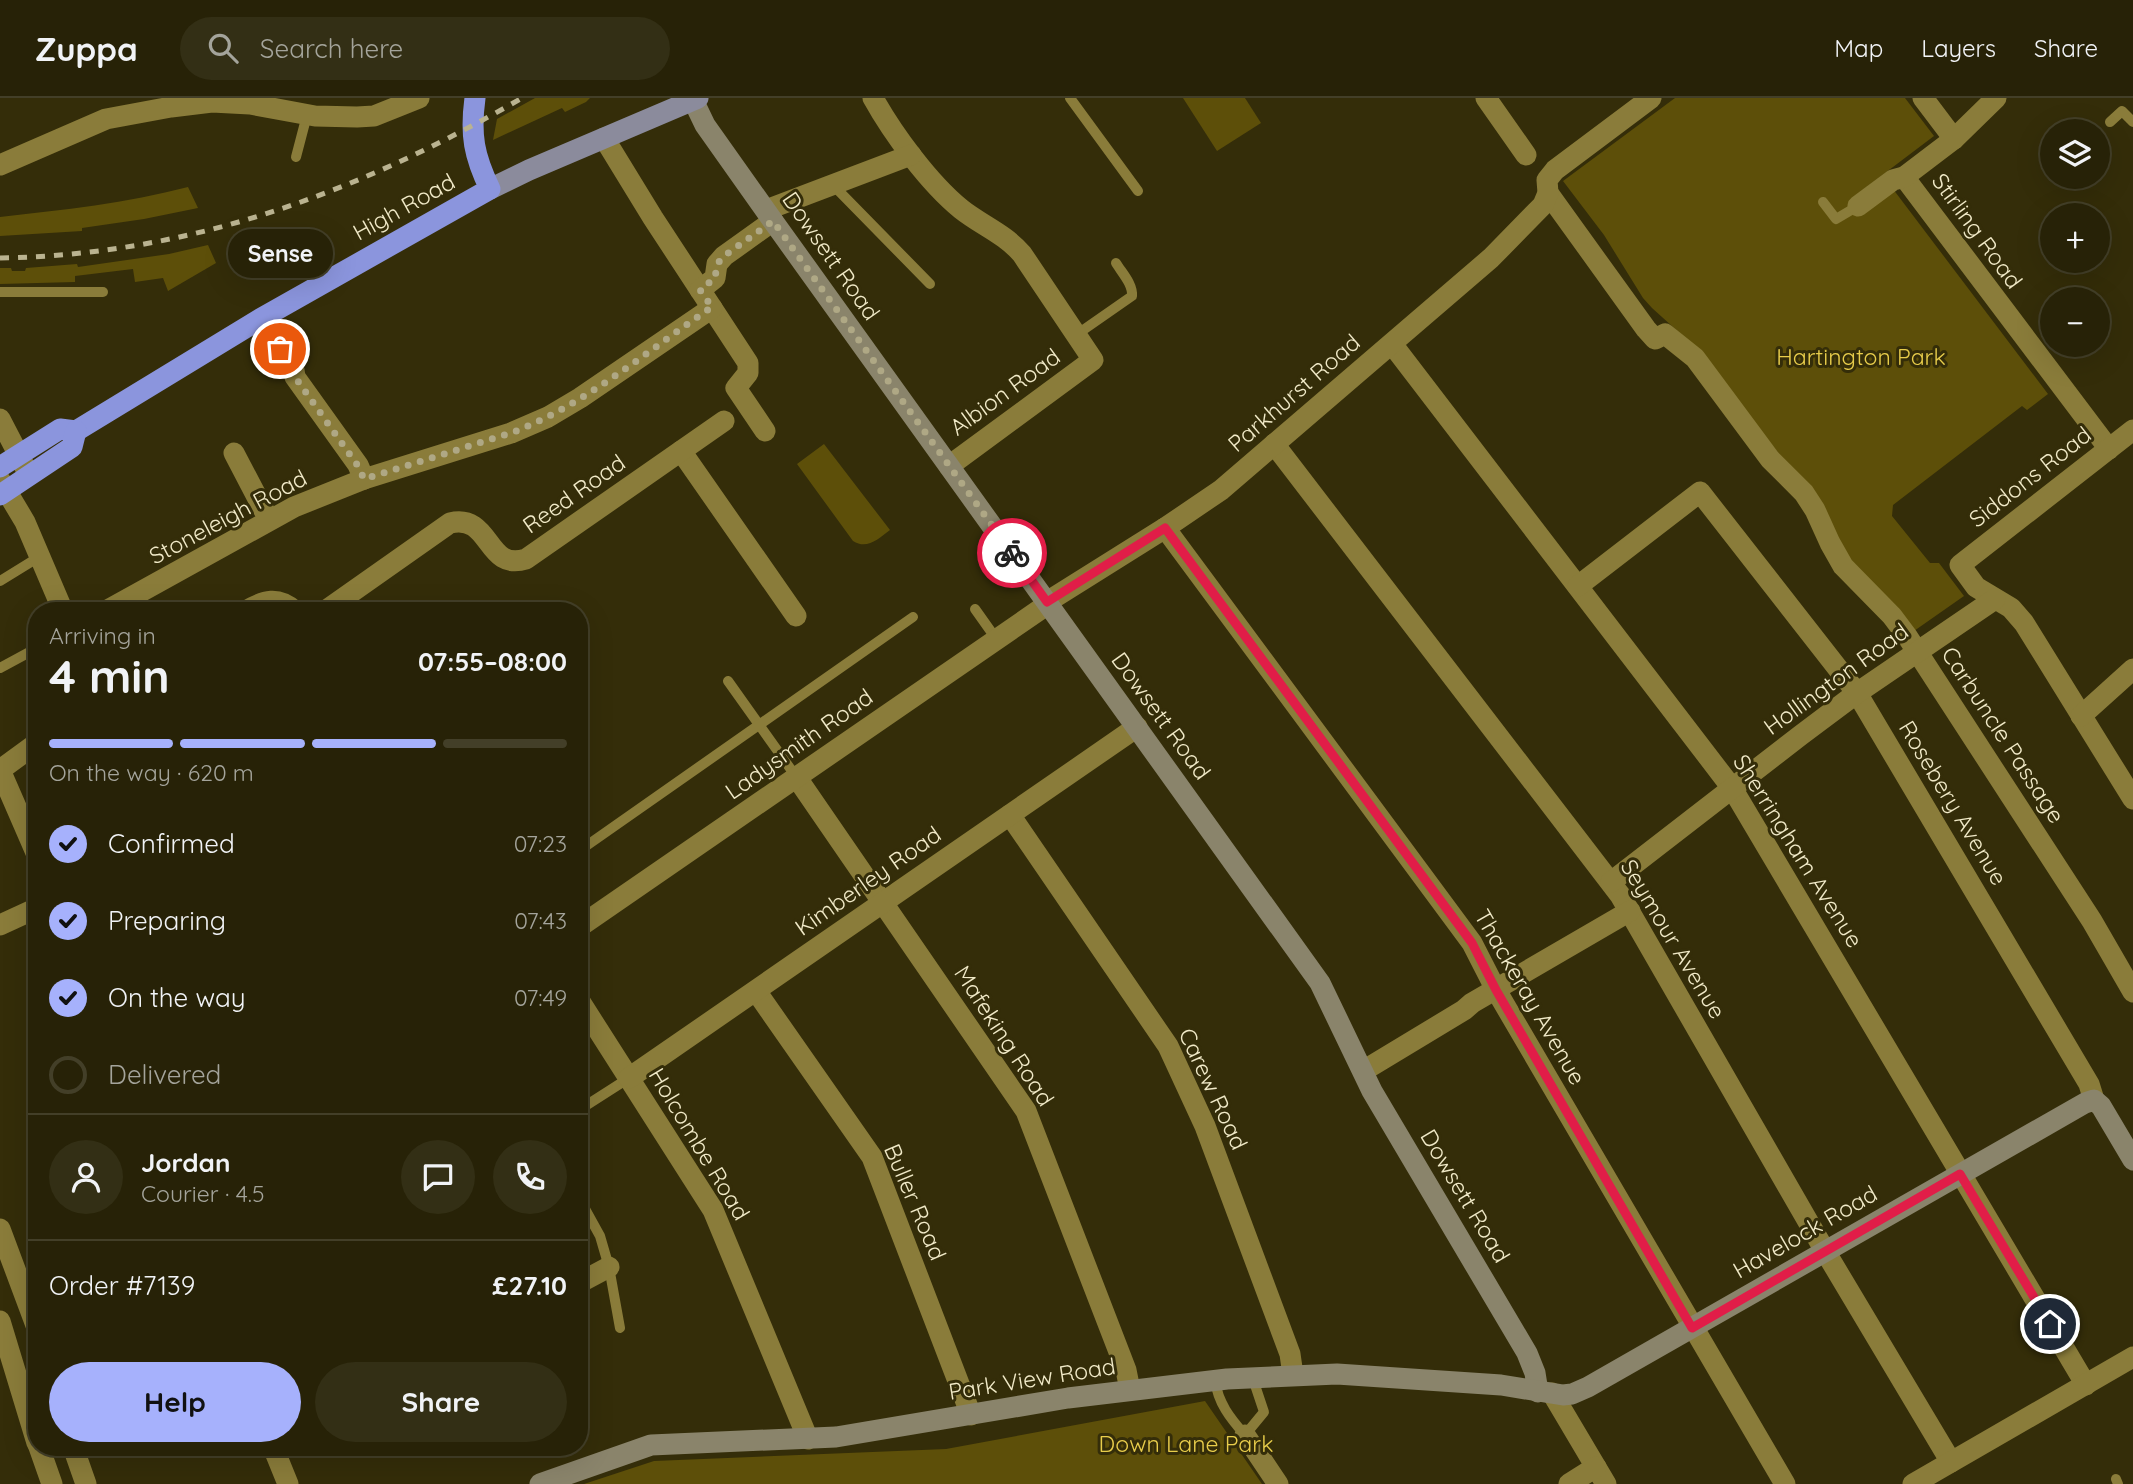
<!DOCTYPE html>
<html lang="en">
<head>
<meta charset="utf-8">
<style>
	body { margin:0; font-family:Quicksand,sans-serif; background:#332f15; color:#f1f3f6; height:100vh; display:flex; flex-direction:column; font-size:26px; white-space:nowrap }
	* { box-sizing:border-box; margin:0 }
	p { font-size:23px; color:#a4a49b }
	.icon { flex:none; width:38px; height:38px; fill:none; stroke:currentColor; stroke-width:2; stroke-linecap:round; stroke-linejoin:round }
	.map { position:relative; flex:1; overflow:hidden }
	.side { position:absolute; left:28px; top:504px; width:560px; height:854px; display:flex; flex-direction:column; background:#272207; border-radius:28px; box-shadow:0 7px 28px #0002,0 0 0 2px #433f28 }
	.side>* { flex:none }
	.fabs { position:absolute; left:2040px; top:21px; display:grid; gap:14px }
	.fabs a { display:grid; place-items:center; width:70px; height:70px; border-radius:50%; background:#272207; box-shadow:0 7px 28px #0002,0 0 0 2px #433f28; font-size:35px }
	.pin { position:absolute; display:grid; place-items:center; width:60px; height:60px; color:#fff; margin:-30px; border:4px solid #fff; border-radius:50%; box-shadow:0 2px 7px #0007 }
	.courier { position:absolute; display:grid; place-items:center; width:70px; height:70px; margin:-35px; border:5px solid #e11d48; border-radius:50%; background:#fff; color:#222; box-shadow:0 2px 9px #0007 }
	.bubble { position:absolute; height:49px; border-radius:24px; background:#272207; box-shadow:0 7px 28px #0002,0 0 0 2px #433f28; font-size:23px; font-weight:800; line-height:49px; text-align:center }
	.headline em { font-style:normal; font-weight:800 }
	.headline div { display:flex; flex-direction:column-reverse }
	.headline { display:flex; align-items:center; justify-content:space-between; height:119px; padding:0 21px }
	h1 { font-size:46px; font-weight:800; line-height:52px }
	.bar { display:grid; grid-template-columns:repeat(4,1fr); gap:10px 7px; align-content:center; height:84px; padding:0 21px }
	.bar i { height:9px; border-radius:5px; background:#433f28 }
	.bar .selected { background:#a6b1fc }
	.bar p { grid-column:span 4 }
	.line { display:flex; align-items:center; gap:18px; padding:0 21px; border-top:2px solid #433f28 }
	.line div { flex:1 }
	.round { display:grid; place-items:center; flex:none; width:74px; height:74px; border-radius:37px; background:#332f15 }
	ol { padding:0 21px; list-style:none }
	li { display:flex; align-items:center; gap:21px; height:77px }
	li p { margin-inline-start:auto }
	li .icon { padding:7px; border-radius:50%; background:#a6b1fc; color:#111; stroke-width:4 }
	li:last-child { color:#a4a49b }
	li i { width:38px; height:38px; border:4px solid #433f28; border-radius:50% }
	.action { display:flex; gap:14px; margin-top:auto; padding:14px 21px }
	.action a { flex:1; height:80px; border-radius:42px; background:#a6b1fc; color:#111; font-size:28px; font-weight:800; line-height:80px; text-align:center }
	.action a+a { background:#332f15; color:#f1f3f6 }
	header { display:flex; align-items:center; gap:42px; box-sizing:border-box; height:98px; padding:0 35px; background:#272207; border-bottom:2px solid #433f28 }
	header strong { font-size:33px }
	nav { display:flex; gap:38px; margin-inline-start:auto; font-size:24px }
	.search { width:490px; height:63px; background:#332f15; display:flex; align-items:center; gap:18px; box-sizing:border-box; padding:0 24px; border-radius:38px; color:#a4a49b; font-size:26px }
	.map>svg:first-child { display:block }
</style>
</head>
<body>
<header>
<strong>Zuppa</strong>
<div class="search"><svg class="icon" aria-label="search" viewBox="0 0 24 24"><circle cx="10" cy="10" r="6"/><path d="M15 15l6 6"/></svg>Search here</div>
<nav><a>Map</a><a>Layers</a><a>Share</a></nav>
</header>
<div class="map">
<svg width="2133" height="1386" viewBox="0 0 2133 1386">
	<rect width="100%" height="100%" fill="#342d09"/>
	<g fill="#5d4f09">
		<polygon points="535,0 590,0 586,4 565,14 562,10 493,42 497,21"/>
		<polygon points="1183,0 1245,0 1261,25 1217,53"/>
		<polygon points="1675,0 1905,0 1934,38 1852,100 1893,91 2048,296 2027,312 2022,308 1893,407 1892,418 1930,465 1939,465 1964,498 1914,533 1849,461 1795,376 1693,247 1652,210 1643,200 1604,137 1563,83"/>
		<path d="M188,89L198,110L144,121L82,130V133L0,138V119C63,112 127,105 188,89Z"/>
		<polygon points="208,147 216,165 168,193 163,180 135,184 133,171 75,178 75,184 0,186 0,170 11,170 12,173 25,173 26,170 77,166 78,169 169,156"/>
		<path d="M824,346L890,432C878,441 867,452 853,443L797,366Z"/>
		<polygon points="1205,1303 1262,1386 584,1386 654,1363 946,1351"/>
	</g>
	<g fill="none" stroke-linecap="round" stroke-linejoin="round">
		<g stroke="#8a7c3a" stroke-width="10">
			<polyline points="1070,0 1138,93"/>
			<polyline points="2110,24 2122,13 2133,24"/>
			<polyline points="296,59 307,17"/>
			<polyline points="833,87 930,186"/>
			<polyline points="1823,104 1836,121 1858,108"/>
			<polyline points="0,194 103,194"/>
			<path d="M1076,237L1132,198C1133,186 1122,175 1116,165"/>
			<polyline points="0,483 39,459"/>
			<polyline points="975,511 997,542"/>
			<polyline points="0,570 37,550"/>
			<polyline points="728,583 797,680"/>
			<polyline points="579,753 913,519"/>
			<polyline points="579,1012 629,980"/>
			<polyline points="579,1100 600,1138 609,1169 620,1230"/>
			<path d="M1215,1282C1218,1305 1230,1320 1245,1337L1264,1314L1253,1281"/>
			<polyline points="2116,1381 2118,1386"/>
		</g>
		<g stroke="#8a7c3a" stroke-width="21">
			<path d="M873,0C893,36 929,85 961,111C981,127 1005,136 1022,156L1093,262L949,368"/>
			<polyline points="1486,0 1526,57"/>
			<polyline points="1923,0 1954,41"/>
			<polyline points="604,40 653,120 748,265 748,275 736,290 765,333"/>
			<polyline points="0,67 106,21 171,9 212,4 250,6 315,18 357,19 374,18 419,0"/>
			<polyline points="1904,79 2109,351"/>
			<polyline points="1548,95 1646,231 1655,241 1665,236 1695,260 1770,361 1804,395 1815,412 1830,445 1843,468 1892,518 1907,538 2092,823 2133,894"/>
			<polyline points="1858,108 1893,82 1904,79 1954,41 1996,0"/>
			<polyline points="766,112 911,57"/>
			<polyline points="700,192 715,180 717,166 724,158 773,123"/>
			<polyline points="1392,246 1732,690 2086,1287"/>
			<polyline points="280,251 294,272 295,279 358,367 364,381"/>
			<polyline points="0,321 29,377"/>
			<polyline points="2133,332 1960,467 1976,489 2011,510 2024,525 2133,701"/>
			<polyline points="1274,346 1620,797 1825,1153 1951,1364"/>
			<polyline points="681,353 796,518"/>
			<polyline points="234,355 269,422"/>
			<polyline points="0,382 25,424 63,513"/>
			<polyline points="1165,430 1472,845 1496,892 1785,1386"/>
			<polyline points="1578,488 1700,394 1857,595 2089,986 2094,1002"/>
			<polyline points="1047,504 1165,430 1221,392 1491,160 1543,107 1548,95 1547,82 1555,72 1651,0"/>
			<polyline points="106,513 294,409 364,381 511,335 548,319 580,300 712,210"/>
			<path d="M246,513C264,502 278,498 295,513"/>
			<path d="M325,513L450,425C492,415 485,474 526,461L724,323"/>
			<polyline points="2081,618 2133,571"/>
			<polyline points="37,645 0,672 37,757"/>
			<polyline points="797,680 1026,1013 1126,1272 1130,1292"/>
			<polyline points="1010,717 1168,948 1205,1028 1290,1256 1293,1277"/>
			<polyline points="1611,784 1801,637 1857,595 1995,501"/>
			<polyline points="0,827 37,810"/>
			<polyline points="579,829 1048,506"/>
			<polyline points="756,893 872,1059 971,1317"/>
			<polyline points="579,902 713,1112 808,1341"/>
			<polyline points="1363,973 1464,912 1472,905 1630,813"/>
			<polyline points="629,980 1137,629"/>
			<polyline points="0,1131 37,1230"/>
			<polyline points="579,1185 609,1169"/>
			<polyline points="0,1223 37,1345"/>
			<polyline points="1552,1295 1606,1386"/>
			<polyline points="1245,1337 1278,1386"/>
			<polyline points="39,1349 52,1386"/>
			<polyline points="73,1349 86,1386"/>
			<polyline points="273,1349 288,1386"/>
			<polyline points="1569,1386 1596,1369"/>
			<polyline points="1913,1386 2133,1259"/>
		</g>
		<g stroke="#8a846b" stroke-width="21">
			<polyline points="693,2 705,27 773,123 1320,885 1372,993 1527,1255 1535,1275 1538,1294"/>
			<polyline points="540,1386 651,1347 836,1339 1068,1300 1227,1281 1337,1276 1501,1287 1563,1297 1572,1296 1588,1289 2085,1005 2094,1002 2101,1008 2133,1062"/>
		</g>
		<polyline stroke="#8b8b9c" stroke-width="21" points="490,91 529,72 698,0"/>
		<g stroke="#8b95dd" stroke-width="21">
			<path d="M0,369L60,331L76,333L260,221L490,91C474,58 470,37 475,0"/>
			<polyline points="0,397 72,349 76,333"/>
		</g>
		<path stroke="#bab390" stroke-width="5" stroke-dasharray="9 9" stroke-linecap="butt" d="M0,160C190,157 359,94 522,0"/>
	</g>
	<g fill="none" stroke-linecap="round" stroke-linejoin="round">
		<path stroke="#afa885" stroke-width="7" stroke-dasharray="0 12.6" d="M280,251L293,272L295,279L358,368L364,381L511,335C585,307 647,253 712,209L700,192L715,180L717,166L724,158L773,123L1012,455"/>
		<polyline stroke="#e11d48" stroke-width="9" points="1012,455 1047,504 1165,430 1472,845 1496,892 1692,1230 1960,1076 2050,1226"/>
	</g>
	<g text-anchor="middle" stroke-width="6" stroke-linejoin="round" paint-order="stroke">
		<g font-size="23" fill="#f1eac8" stroke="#342d09">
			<text transform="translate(404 109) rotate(-29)" y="8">High Road</text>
			<text transform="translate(1977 133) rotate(54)" y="8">Stirling Road</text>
			<text transform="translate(831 158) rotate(55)" y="8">Dowsett Road</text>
			<text transform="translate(1005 294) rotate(-36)" y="8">Albion Road</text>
			<text transform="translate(1294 295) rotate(-41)" y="8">Parkhurst Road</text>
			<text transform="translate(2030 379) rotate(-38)" y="8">Siddons Road</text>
			<text transform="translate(574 396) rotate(-35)" y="8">Reed Road</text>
			<text transform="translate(228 419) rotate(-28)" y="8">Stoneleigh Road</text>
			<text transform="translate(1836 581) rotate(-36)" y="8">Hollington Road</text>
			<text transform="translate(1161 618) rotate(54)" y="8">Dowsett Road</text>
			<text transform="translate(2003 637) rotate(57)" y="8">Carbuncle Passage</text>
			<text transform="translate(799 646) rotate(-35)" y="8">Ladysmith Road</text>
			<text transform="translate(1953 705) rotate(59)" y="8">Rosebery Avenue</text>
			<text transform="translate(1798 753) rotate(58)" y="8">Sherringham Avenue</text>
			<text transform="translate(868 783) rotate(-35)" y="8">Kimberley Road</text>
			<text transform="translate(1673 841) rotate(59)" y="8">Seymour Avenue</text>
			<text transform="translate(1530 899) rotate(60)" y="8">Thackeray Avenue</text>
			<text transform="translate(1004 938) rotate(57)" y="8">Mafeking Road</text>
			<text transform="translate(1213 991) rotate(65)" y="8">Carew Road</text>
			<text transform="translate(699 1046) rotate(59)" y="8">Holcombe Road</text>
			<text transform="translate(1465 1098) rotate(59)" y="8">Dowsett Road</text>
			<text transform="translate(915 1104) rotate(67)" y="8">Buller Road</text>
			<text transform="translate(1805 1134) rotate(-30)" y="8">Havelock Road</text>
			<text transform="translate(1032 1281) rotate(-9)" y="8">Park View Road</text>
		</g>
		<g font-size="23" fill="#e8cd4b" stroke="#342d09">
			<text x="1861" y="267">Hartington Park</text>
			<text x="1186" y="1354">Down Lane Park</text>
		</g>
	</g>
</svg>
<div class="fabs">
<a><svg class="icon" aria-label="layers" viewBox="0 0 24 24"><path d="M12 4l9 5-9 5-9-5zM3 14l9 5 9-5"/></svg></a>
<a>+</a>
<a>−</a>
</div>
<div class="pin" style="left:280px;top:251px;background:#ea580c"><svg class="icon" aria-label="bag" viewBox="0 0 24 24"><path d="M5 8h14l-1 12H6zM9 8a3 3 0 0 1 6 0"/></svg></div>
<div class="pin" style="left:2050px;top:1226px;background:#1f2937"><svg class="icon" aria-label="home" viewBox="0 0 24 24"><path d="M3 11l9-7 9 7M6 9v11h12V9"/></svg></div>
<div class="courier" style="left:1012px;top:455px"><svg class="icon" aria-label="bike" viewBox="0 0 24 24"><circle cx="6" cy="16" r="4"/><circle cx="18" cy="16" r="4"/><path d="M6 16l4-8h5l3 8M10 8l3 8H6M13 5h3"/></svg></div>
<div class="bubble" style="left:228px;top:131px;width:105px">Sense</div>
<section class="side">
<div class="headline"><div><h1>4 min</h1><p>Arriving in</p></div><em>07:55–08:00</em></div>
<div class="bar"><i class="selected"></i><i class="selected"></i><i class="selected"></i><i></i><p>On the way · 620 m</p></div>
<ol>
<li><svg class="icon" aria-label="check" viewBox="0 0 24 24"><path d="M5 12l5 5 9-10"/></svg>Confirmed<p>07:23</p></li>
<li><svg class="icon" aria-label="check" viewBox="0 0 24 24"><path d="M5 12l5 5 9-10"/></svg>Preparing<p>07:43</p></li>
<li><svg class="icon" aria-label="check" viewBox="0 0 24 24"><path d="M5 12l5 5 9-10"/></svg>On the way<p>07:49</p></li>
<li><i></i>Delivered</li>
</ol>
<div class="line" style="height:126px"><a class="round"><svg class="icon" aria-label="person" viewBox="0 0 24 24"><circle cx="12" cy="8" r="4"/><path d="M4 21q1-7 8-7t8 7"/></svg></a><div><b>Jordan</b><p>Courier · 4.5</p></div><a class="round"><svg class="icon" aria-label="chat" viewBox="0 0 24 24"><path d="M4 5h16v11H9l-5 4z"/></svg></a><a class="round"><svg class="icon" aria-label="phone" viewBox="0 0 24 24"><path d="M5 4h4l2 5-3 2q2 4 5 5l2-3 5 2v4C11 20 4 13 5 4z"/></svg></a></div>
<div class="line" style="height:91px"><div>Order #7139</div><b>£27.10</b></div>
<div class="action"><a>Help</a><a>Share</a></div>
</section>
</div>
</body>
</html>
